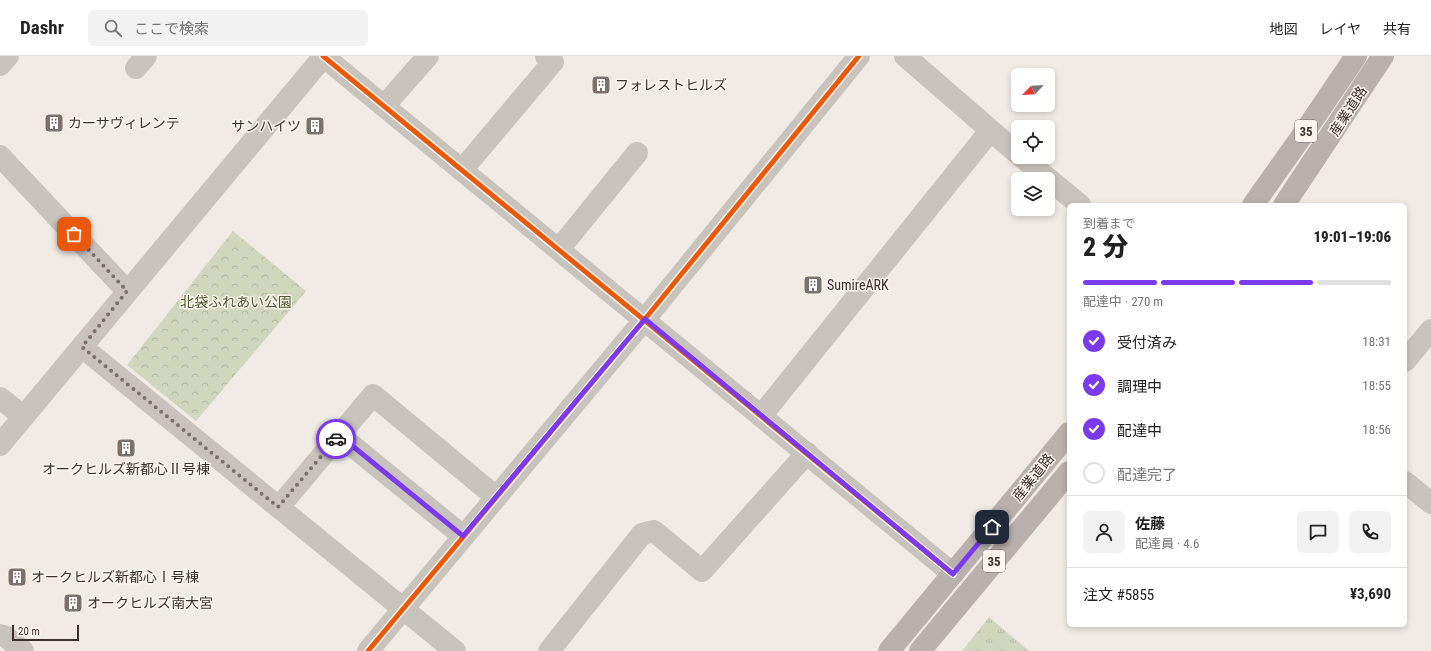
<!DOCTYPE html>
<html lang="ja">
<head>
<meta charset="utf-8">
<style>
	body { margin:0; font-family:"Roboto Condensed","Noto Sans JP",sans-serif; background:#f2f2f2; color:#222; height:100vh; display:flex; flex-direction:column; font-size:15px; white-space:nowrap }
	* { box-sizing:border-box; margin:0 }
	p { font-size:13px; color:#767676 }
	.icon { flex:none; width:22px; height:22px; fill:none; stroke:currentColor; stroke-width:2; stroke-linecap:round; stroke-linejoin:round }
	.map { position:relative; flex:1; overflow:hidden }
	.drawer { position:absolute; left:1067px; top:147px; width:340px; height:424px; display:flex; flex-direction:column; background:#fff; border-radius:6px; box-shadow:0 2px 6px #0003 }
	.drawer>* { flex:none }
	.needle { width:26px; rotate:245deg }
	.controls { position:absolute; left:1011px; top:12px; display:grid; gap:8px }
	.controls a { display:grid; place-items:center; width:44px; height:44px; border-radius:6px; background:#fff; box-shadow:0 2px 6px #0003; font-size:20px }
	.scale { position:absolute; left:12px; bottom:10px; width:67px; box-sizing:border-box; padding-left:4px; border:2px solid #3b302b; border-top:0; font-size:11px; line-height:14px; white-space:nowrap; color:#3b302b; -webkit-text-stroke:3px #fbf5ee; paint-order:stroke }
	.pin { position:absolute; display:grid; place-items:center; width:34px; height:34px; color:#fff; margin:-17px; border-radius:8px; box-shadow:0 2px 6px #0006 }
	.courier { position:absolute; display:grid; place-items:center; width:40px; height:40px; margin:-20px; border:3px solid #7c3aed; border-radius:50%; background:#fff; color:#222; box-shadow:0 1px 5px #0007 }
	.headline em { font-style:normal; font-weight:800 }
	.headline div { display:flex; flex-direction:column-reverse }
	.headline { display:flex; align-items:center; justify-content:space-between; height:68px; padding:0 16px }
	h1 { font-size:26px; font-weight:800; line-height:30px }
	.bar { display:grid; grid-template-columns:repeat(4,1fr); gap:6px 4px; align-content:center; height:48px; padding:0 16px }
	.bar i { height:5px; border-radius:3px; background:#e0e0e0 }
	.bar .current { background:#7c3aed }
	.bar p { grid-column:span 4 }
	.line { display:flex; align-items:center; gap:10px; padding:0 16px; border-top:1px solid #e0e0e0 }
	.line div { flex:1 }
	.round { display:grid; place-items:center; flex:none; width:42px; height:42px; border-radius:6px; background:#f2f2f2 }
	ol { padding:0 16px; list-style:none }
	li { display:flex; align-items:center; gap:12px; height:44px }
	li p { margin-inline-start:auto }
	li .icon { padding:4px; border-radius:50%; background:#7c3aed; color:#fff; stroke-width:4 }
	li:last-child { color:#767676 }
	li i { width:22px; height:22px; border:2px solid #e0e0e0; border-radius:50% }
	header { display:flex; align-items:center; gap:24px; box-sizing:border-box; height:56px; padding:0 20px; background:#fff; border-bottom:1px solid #e0e0e0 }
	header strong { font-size:19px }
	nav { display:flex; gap:22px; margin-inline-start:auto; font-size:14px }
	.search { width:280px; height:36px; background:#f2f2f2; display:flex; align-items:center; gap:10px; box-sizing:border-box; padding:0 14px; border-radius:6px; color:#767676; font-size:15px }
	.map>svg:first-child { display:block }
</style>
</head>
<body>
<header>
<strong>Dashr</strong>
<div class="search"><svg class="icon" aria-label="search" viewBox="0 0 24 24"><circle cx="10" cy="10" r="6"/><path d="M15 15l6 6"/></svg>ここで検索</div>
<nav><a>地図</a><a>レイヤ</a><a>共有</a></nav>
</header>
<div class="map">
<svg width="1431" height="595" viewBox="0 0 1431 595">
	<defs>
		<pattern id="grass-tufts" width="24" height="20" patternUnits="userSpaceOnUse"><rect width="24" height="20" fill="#d1d6bf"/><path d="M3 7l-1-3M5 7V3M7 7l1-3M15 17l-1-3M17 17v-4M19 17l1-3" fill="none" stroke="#b4b8a4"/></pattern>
		<pattern id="park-crowns" width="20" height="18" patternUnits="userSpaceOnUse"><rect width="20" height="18" fill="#d1d6bf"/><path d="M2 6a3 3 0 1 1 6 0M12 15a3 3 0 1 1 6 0" fill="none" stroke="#b4b8a4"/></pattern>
	</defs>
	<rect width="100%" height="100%" fill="#f0ebe5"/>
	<polygon fill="url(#grass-tufts)" points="989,561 1029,595 962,595"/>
	<polygon fill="url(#park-crowns)" points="233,175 306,235 196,365 127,309"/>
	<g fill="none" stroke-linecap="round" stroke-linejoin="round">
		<g stroke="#c9c3be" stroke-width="22">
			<polyline points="323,0 953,518"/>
			<polyline points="905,0 1018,98"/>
			<polyline points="0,9 8,0"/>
			<polyline points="136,12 146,0"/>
			<polyline points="384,50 428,0"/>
			<polyline points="0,100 127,235"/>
			<polyline points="1022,101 1080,149"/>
			<polyline points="462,114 553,6 546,0"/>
			<polyline points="559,193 637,97"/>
			<polyline points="82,291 455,595"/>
			<polyline points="1405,305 1431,274"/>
			<polyline points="0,342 23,360"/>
			<polyline points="761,360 990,75"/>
			<polyline points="339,379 463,480"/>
			<polyline points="0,389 324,0"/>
			<polyline points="1405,426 1431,447"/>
			<polyline points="279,451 373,339 496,441"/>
			<polyline points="0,579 6,581 23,595"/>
			<polyline points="368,595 645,263 859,0"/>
			<polyline points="549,595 642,478 654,475 702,515 807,397"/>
		</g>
		<g stroke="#b8b1ad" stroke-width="22">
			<polyline points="1253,149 1297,87 1356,0"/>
			<polyline points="1284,149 1383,0"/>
			<polyline points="889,595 1069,377"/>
			<polyline points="920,595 1069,416"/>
		</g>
		<defs>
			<g id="cycleway">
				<polyline points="323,0 953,518"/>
				<polyline points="368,595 645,263 859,0"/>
			</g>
		</defs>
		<use href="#cycleway" stroke="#fbf5ee" stroke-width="8"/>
		<use href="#cycleway" stroke="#e8590c" stroke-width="5"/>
	</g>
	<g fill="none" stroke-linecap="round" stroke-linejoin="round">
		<polyline stroke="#7a716c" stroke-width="4" stroke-dasharray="0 7.2" points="74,178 127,235 82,291 278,451 336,383"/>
		<polyline stroke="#7c3aed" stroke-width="5" points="336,383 339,379 463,480 645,263 953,518 992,471"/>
	</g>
	<defs>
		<symbol id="building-square" viewBox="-11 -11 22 22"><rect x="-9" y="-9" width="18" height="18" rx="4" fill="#7a716c" stroke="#fbf5ee"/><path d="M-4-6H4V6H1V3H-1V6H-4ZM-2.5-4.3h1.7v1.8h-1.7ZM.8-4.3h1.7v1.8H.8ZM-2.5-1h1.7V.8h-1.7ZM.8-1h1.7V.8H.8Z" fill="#fff"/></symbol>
	</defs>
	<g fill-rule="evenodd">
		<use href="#building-square" x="590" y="18" width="22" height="22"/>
		<use href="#building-square" x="43" y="56" width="22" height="22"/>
		<use href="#building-square" x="304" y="59" width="22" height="22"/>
		<use href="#building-square" x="802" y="218" width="22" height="22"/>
		<use href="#building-square" x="115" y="381" width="22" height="22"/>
		<use href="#building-square" x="6" y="510" width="22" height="22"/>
		<use href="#building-square" x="62" y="536" width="22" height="22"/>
	</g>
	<g text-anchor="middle" stroke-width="3" stroke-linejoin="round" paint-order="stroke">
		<g fill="#fbf5ee" stroke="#756b66" stroke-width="1">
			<rect x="1295" y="64" width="22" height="22" rx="3"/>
			<rect x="983" y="494" width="22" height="22" rx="3"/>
		</g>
		<g font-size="13" font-weight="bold" fill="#3b302b">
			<text x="1306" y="80">35</text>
			<text x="994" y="510">35</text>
		</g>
		<g font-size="14" fill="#3b302b" stroke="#fbf5ee" text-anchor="start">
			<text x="615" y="34">フォレストヒルズ</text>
			<text x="68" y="72">カーサヴィレンテ</text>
			<text x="301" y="75" text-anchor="end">サンハイツ</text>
			<text x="827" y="234">SumireARK</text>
			<text x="126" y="418" text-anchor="middle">オークヒルズ新都心Ⅱ号棟</text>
			<text x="31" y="526">オークヒルズ新都心Ⅰ号棟</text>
			<text x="87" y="552">オークヒルズ南大宮</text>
		</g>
		<g font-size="14" fill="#3b302b" stroke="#fbf5ee">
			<text transform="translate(1348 55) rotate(-57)" y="5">産業道路</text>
			<text transform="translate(1033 421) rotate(-51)" y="5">産業道路</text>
		</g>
		<g font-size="14" fill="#4a5a2e" stroke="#fbf5ee">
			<text x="236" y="251">北袋ふれあい公園</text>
		</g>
	</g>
</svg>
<div class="controls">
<a><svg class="needle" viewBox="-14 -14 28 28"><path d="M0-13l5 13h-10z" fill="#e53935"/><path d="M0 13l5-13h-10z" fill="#767676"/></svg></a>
<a><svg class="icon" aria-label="locate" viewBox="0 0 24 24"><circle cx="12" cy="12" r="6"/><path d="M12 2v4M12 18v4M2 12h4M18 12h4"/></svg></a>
<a><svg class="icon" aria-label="layers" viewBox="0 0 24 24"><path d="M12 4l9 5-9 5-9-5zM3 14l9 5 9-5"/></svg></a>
</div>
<div class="scale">20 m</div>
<div class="pin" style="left:74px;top:178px;background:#ea580c"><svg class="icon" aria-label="bag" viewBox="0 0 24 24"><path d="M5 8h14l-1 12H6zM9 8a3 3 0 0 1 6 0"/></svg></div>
<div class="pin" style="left:992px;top:471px;background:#1f2937"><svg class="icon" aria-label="home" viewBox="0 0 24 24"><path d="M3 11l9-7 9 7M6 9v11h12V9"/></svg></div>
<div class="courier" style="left:336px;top:383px"><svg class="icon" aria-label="car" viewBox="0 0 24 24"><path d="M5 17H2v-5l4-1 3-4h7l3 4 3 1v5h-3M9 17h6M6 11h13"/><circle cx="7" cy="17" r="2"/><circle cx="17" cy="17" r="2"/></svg></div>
<section class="drawer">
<div class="headline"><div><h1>2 分</h1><p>到着まで</p></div><em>19:01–19:06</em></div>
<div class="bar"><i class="current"></i><i class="current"></i><i class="current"></i><i></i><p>配達中 · 270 m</p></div>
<ol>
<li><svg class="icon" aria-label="check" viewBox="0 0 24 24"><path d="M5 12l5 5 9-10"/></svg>受付済み<p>18:31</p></li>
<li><svg class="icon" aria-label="check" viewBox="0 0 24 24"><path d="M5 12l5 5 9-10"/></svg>調理中<p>18:55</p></li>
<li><svg class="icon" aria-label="check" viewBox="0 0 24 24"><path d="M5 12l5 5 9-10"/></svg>配達中<p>18:56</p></li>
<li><i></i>配達完了</li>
</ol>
<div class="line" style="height:72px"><a class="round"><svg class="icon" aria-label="person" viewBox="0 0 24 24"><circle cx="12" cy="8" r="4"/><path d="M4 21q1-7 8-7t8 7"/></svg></a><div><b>佐藤</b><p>配達員 · 4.6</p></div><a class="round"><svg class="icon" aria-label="chat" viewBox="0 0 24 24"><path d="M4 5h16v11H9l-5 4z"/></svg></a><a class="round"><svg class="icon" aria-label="phone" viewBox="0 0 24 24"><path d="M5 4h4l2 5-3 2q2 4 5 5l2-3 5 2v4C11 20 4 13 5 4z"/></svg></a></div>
<div class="line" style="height:52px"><div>注文 #5855</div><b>¥3,690</b></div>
</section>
</div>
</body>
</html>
